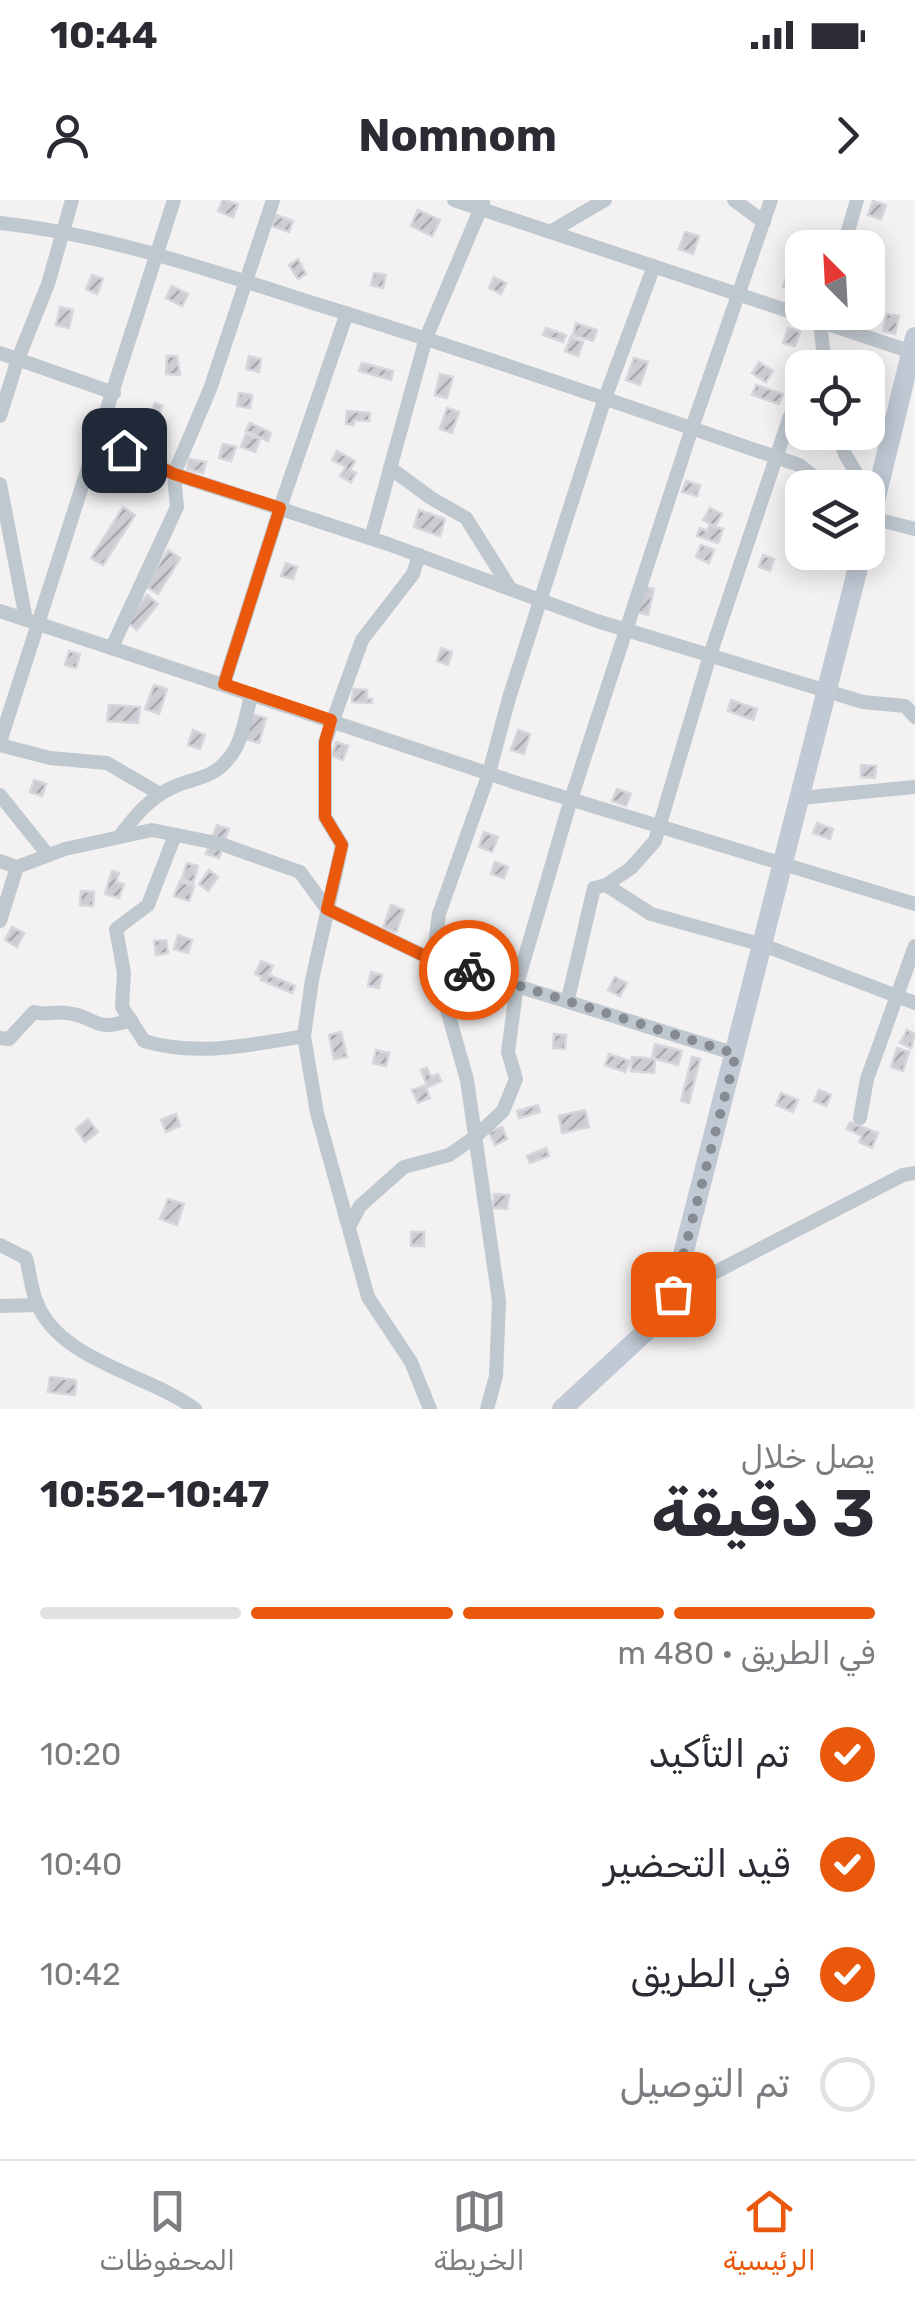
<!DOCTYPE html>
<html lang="ar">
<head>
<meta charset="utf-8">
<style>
	body { margin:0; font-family:Rubik,Vazirmatn,sans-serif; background:#f7f7f7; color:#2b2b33; direction:rtl; height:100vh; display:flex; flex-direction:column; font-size:38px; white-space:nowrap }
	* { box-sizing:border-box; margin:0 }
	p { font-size:32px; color:#7c7c81 }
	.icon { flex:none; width:55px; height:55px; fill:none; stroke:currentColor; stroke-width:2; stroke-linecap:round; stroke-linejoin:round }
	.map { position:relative; height:1209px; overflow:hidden; direction:ltr }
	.side { display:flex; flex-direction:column; background:#fff; flex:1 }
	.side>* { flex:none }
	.needle { width:65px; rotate:336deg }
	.buttons { position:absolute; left:785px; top:30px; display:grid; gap:20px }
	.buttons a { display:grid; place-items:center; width:100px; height:100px; border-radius:20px; background:#fff; box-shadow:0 5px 25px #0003; font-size:50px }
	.pin { position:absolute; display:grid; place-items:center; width:85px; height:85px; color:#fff; margin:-42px; border-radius:20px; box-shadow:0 5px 15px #0006 }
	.courier { position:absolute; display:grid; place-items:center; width:100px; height:100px; margin:-50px; border:8px solid #ea580c; border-radius:50%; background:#fff; color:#222; box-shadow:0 2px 12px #0007 }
	.headline em { font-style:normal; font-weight:700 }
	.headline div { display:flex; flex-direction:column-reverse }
	.headline { display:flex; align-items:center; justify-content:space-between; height:170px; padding:0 40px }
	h1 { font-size:65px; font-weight:700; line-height:75px }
	.bar { display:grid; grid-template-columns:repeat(4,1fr); gap:15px 10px; align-content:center; height:120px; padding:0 40px }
	.bar i { height:12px; border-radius:8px; background:#e1e1e2 }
	.bar .selected { background:#ea580c }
	.bar p { grid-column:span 4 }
	ol { padding:0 40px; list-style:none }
	li { display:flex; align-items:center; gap:30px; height:110px }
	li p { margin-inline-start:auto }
	li .icon { padding:10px; border-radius:50%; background:#ea580c; color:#fff; stroke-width:4 }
	li:last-child { color:#7c7c81 }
	li i { width:55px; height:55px; border:5px solid #e1e1e2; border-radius:50% }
	.status { display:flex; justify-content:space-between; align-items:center; height:70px; padding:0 50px; background:#fff; direction:ltr }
	.status svg { height:28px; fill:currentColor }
	header { display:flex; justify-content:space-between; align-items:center; height:130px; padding:0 40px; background:#fff; font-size:45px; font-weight:700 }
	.tabs { display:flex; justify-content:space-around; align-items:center; height:140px; border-top:2px solid #e1e1e2; background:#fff; font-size:28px; color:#7c7c81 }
	.tabs a { display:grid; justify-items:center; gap:5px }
	.tabs .selected { color:#ea580c }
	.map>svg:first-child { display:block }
</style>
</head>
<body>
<div class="status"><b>10:44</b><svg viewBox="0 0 49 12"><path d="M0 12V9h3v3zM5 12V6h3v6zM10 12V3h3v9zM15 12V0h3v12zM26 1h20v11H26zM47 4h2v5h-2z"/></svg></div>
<header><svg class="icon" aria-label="forward" viewBox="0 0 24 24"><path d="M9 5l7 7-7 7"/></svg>Nomnom<svg class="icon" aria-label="person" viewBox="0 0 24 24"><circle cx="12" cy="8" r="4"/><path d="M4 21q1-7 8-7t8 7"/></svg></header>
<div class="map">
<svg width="915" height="1209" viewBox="0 0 915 1209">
	<defs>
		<pattern id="building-hatch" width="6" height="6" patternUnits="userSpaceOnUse" patternTransform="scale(2.5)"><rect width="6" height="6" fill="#cbcdd3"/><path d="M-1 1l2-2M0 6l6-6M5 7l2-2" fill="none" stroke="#a7a9ae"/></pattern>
	</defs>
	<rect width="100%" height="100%" fill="#f3f1f1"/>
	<g fill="url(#building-hatch)" stroke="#d6d7dc" stroke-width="2.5">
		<polygon points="223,0 238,4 233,17 218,11"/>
		<polygon points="873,1 886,5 881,19 868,15"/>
		<polygon points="418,10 440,20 432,36 411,26"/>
		<polygon points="276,15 293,21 289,32 272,26"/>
		<polygon points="685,32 699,36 693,54 679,49"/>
		<polygon points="298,59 306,74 298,79 289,65"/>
		<polygon points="789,69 802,73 795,92 783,87"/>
		<polygon points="374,73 386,75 383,88 371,85"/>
		<polygon points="92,75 103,79 97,94 86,89"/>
		<polygon points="494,77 506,83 501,94 489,88"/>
		<polygon points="172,86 188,94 182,106 166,98"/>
		<polygon points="60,107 73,110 69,128 56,125"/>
		<polygon points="887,114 899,116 895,134 883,131"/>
		<polygon points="576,123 597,130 593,141 573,135"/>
		<polygon points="546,128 566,135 563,142 543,135"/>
		<polygon points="788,128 800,132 795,146 783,143"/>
		<polygon points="571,137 583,142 578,156 565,151"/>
		<polygon points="167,156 177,156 180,175 166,174"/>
		<polygon points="249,156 261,159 259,172 246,169"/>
		<polygon points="634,158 648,162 640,185 626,180"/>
		<polygon points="759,162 773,171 766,182 752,173"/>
		<polygon points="362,163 393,171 391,180 359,171"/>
		<polygon points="440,174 453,177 447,198 435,195"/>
		<polygon points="756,185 783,194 779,204 752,195"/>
		<polygon points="239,193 252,195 250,208 237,206"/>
		<polygon points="155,203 162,206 154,229 146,226"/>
		<polygon points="447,208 459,212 452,233 440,229"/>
		<polygon points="347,211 370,213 369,221 354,220 354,225 346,224"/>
		<polygon points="250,223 271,233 268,241 246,231"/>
		<polygon points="246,234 260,239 255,252 241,247"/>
		<polygon points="223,244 236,247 231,261 219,258"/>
		<polygon points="337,251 355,261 350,270 356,273 351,282 340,276 346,267 332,260"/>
		<polygon points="189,259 206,262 203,273 187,269"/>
		<polygon points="686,281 700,285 697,296 682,292"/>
		<polygon points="792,292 802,295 800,314 787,311"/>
		<polygon points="123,307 135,315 103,365 91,358"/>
		<polygon points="710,308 722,314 715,326 703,320"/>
		<polygon points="419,310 445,319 440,336 414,327"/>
		<polygon points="710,325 723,329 718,343 697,336 700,328 707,331"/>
		<polygon points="701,345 714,350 709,363 696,357"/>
		<polygon points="168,350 180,358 158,394 145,386"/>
		<polygon points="763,355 774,359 770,371 759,367"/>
		<polygon points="286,363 297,367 293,379 281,376"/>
		<polygon points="642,386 654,389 648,415 636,412"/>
		<polygon points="147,395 158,404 137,430 126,421"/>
		<polygon points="441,448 452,452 448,465 437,461"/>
		<polygon points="69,451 80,454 76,468 65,465"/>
		<polygon points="154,485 167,489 159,514 145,509"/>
		<polygon points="353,489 367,490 367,499 372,499 372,503 352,502"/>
		<polygon points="731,500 757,509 753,520 728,511"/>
		<polygon points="109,505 140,507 138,523 107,521"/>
		<polygon points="252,514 266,518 259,543 245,539"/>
		<polygon points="193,530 205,535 200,549 188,545"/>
		<polygon points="518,530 530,534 524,554 511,550"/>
		<polygon points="336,542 348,546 343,560 332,556"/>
		<polygon points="861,565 876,566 875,578 861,577"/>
		<polygon points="34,580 46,584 42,596 30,592"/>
		<polygon points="617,589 631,594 626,606 612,601"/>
		<polygon points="817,623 833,629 830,639 813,633"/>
		<polygon points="217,625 229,629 219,658 206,654"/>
		<polygon points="484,632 498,637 492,652 479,647"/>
		<polygon points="495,662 508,667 504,678 491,674"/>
		<polygon points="187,663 198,666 193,683 182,679"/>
		<polygon points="209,670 218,677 208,691 199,684"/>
		<polygon points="112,671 119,673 116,682 124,684 119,698 105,694"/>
		<polygon points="180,681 194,686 189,701 174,696"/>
		<polygon points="81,691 94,692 93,706 80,705"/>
		<polygon points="391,705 404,710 396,732 383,728"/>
		<polygon points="12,727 24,733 17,747 5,740"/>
		<polygon points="178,735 192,740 188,753 174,749"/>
		<polygon points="451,736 464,740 460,751 447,747"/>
		<polygon points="166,740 168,753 156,755 154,741"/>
		<polygon points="261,761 273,766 269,775 295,786 292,793 261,780 262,777 255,774"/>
		<polygon points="371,772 382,775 379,788 368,786"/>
		<polygon points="615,777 627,783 620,796 608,790"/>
		<polygon points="454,788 467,793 462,808 448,804"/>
		<polygon points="907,830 915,834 911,848 900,843"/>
		<polygon points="341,832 347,857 334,859 329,835"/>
		<polygon points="554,834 566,835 565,849 553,848"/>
		<polygon points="655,844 682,851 678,865 652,858"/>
		<polygon points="897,848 909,852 903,871 891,867"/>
		<polygon points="376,850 389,853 386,866 373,863"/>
		<polygon points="609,854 630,861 625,872 605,865"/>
		<polygon points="632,857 655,859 654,873 631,871"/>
		<polygon points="692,857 700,859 689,903 681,901"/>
		<polygon points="427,868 431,877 438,874 441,881 428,887 421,870"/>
		<polygon points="425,885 430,898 418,903 412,890"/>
		<polygon points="819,890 831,895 826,906 814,901"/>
		<polygon points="781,893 798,900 793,912 776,905"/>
		<polygon points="538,905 540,912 519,918 517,911"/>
		<polygon points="585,910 589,927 562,933 559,916"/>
		<polygon points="176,914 180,926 166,932 161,920"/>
		<polygon points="88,919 98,932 85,942 76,929"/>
		<polygon points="850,922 878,933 872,948 859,942 862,936 847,929"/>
		<polygon points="502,927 507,939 495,945 489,932"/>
		<polygon points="546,948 549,956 530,963 527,956"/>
		<polygon points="494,994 509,995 507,1009 493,1008"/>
		<polygon points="168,999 184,1004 177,1025 160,1019"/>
		<rect x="411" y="1032" width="13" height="14"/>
		<polygon points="50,1177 76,1180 75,1195 48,1192"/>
	</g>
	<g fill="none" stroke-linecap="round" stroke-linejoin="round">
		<g stroke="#c0c8cf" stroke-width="14">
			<polyline points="454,0 915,153"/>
			<polyline points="734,0 764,22"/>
			<path d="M0,23C109,35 212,71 316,104C478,154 639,210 799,265L829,288"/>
			<polyline points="550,32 605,0"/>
			<polyline points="843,48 857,0"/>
			<polyline points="822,114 820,121 825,168"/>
			<polyline points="0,153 114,193"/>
			<polyline points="0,216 18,159 48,84 72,0"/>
			<polyline points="838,232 845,254 865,288"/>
			<polyline points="98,237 174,274 388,344 597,421 863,502 905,506 915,517"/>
			<polyline points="390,268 431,298 466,318 510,388"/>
			<polyline points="0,284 26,419"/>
			<polyline points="868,317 915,329"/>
			<polyline points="371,338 426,138 483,3"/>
			<polyline points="419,355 413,374 362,440 325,542 325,617 342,645 312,780 304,836 317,913 368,1097 411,1162 430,1209"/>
			<polyline points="0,411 517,583 915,704"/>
			<polyline points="112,447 177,307 174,274 210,189 273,0"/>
			<polyline points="224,484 280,308 347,113"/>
			<polyline points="0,542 174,0"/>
			<polyline points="0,545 50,558 107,563 160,594"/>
			<polyline points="0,595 48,655"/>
			<polyline points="800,598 915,587"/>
			<path d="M175,635L148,705L116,729L124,773L122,807L144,841C197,857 250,845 304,836"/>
			<path d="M119,637C132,620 145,603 164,592C191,575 211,584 232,554C243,539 246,512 252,494"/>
			<polyline points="0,661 17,667 65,649 152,630 221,644 300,672 327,709 433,760 736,854"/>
			<polyline points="606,685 651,714 763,745 915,803"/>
			<polyline points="0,721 17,667"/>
			<polyline points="568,799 594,688 606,685 631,668 655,641 710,455 790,216 802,209"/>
			<path d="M0,838L9,839L34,812C46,816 55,811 67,813C99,817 92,833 131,820"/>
			<polyline points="860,918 867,879 915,746"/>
			<polyline points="350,1025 360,1006 404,967 449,955 475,937 503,911 516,879 508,852 517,784 571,599 692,228 771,0"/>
			<path d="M0,1045L26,1058C30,1073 31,1090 37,1103C60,1161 148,1174 195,1209"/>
			<polyline points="673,1094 903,975 915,973"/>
			<polyline points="0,1106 37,1105"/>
			<polyline points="487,1209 496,1176 499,1101 467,880 433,760 439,714 489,573 509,498 605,198 654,66"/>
		</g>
		<g stroke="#c0c9d4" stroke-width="20">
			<polyline points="868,330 915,137"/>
			<polyline points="562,1209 655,1123 673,1094 862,352"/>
		</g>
	</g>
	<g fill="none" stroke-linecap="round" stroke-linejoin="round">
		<polyline stroke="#858b91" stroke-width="10" stroke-dasharray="0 18" points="469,770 736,854 673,1094"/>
		<polyline stroke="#ea580c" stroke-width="12" points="124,250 174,274 280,308 224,484 331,520 325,542 325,617 342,645 327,709 433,760 469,770"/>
	</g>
</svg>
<div class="buttons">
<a><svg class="needle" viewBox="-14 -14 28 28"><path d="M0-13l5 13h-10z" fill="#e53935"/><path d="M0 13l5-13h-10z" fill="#7c7c81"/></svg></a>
<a><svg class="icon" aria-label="locate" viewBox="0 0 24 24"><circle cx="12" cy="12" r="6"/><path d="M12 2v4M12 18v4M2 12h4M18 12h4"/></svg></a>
<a><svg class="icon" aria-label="layers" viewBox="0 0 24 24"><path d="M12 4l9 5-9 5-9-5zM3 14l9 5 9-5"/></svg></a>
</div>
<div class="pin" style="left:673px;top:1094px;background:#ea580c"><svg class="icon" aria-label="bag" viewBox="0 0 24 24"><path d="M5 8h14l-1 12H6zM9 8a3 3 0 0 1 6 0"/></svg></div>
<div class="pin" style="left:124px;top:250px;background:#1f2937"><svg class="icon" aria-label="home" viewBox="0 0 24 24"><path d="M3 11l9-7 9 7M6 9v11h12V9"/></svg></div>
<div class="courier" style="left:469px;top:770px"><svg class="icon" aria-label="bike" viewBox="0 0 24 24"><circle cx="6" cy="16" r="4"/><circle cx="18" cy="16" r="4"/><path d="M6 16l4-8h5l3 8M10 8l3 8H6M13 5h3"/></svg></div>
</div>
<section class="side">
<div class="headline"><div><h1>3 دقيقة</h1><p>يصل خلال</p></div><em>10:47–10:52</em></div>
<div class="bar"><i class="selected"></i><i class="selected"></i><i class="selected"></i><i></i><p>في الطريق · 480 m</p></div>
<ol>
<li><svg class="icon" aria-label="check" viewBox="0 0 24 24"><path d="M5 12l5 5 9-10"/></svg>تم التأكيد<p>10:20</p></li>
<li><svg class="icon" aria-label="check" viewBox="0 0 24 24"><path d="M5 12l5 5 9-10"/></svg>قيد التحضير<p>10:40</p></li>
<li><svg class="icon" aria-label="check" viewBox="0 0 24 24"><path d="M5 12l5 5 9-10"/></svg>في الطريق<p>10:42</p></li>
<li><i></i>تم التوصيل</li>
</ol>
</section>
<nav class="tabs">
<a class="selected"><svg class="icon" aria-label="home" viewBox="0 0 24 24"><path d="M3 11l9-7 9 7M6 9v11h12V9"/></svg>الرئيسية</a>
<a><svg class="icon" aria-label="map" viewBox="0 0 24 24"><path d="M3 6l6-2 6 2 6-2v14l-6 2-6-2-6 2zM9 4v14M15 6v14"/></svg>الخريطة</a>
<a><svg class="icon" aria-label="saved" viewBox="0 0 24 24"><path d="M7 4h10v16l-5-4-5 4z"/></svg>المحفوظات</a>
</nav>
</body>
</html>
